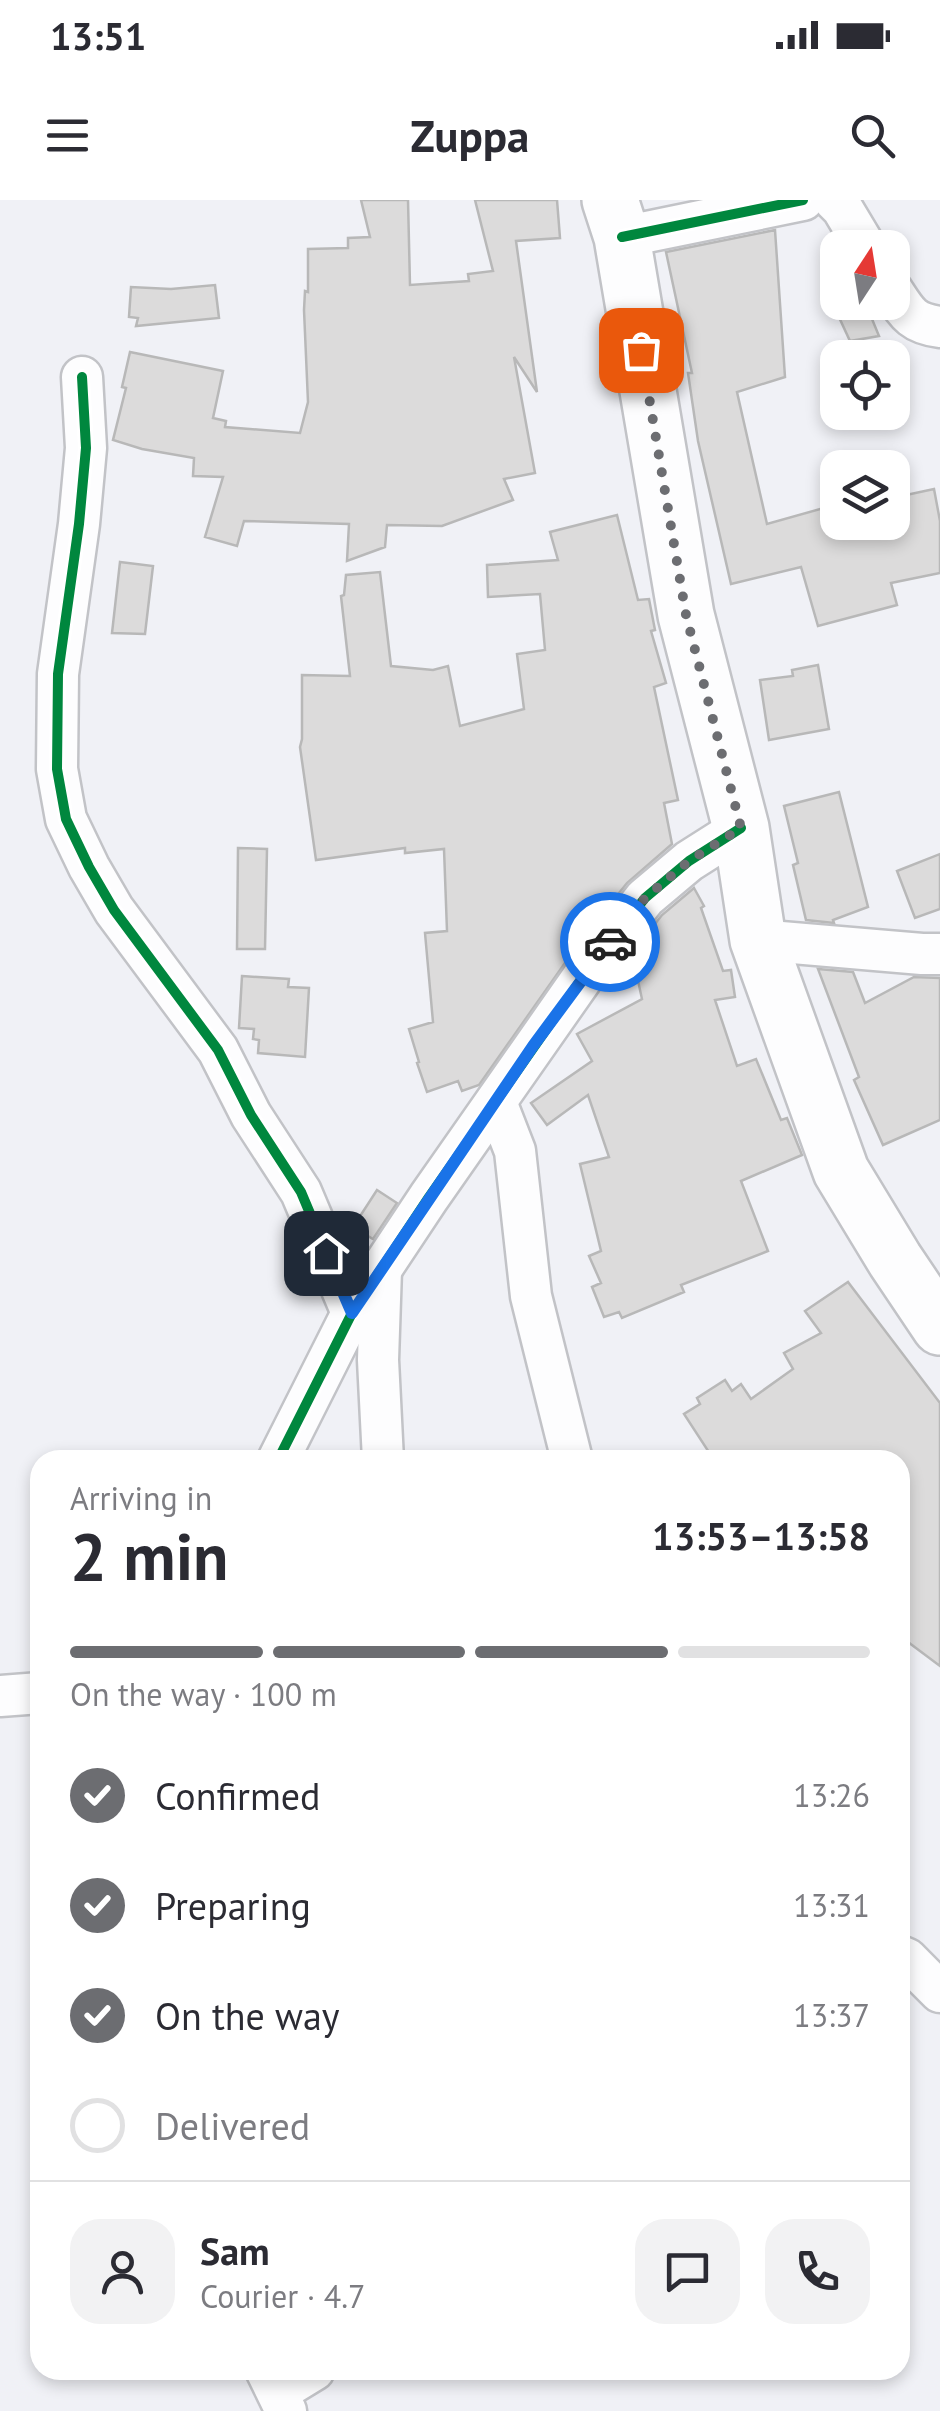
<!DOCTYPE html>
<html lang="en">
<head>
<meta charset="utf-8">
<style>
	body { margin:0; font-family:"PT Sans",sans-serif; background:#f2f2f3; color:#2b2b33; height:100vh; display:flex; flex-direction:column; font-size:38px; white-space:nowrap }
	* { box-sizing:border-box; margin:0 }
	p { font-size:32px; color:#7c7c81 }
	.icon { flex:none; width:55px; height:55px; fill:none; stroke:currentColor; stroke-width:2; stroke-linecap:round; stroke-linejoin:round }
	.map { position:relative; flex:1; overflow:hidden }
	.panel { position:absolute; left:30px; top:1250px; width:880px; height:930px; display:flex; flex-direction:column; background:#fff; border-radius:30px; box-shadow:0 5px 15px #0003 }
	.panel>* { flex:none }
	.needle { width:65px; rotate:12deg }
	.tools { position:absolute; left:820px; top:30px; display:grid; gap:20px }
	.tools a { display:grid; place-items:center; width:90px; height:90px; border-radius:20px; background:#fff; box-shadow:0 5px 15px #0003; font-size:50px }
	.pin { position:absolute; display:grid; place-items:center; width:85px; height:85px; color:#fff; margin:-42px; border-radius:20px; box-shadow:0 5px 15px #0006 }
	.courier { position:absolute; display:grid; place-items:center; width:100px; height:100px; margin:-50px; border:8px solid #1a73e8; border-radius:50%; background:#fff; color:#222; box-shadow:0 2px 12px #0007 }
	.headline em { font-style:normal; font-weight:600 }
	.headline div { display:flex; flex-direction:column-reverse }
	.headline { display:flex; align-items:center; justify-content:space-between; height:170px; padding:0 40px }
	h1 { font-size:65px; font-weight:600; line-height:75px }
	.bar { display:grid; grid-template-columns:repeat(4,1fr); gap:15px 10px; align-content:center; height:120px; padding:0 40px }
	.bar i { height:12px; border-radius:8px; background:#e1e1e2 }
	.bar .selected { background:#6c6d71 }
	.bar p { grid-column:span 4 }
	.line { display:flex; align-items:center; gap:25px; padding:0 40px; border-top:2px solid #e1e1e2 }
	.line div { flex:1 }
	.round { display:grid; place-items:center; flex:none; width:105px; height:105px; border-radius:30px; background:#f2f2f3 }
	ol { padding:0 40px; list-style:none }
	li { display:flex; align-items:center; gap:30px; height:110px }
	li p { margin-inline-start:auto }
	li .icon { padding:10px; border-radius:50%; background:#6c6d71; color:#fff; stroke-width:4 }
	li:last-child { color:#7c7c81 }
	li i { width:55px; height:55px; border:5px solid #e1e1e2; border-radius:50% }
	.status { display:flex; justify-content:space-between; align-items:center; height:70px; padding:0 50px; background:#fff; direction:ltr }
	.status svg { height:28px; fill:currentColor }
	header { display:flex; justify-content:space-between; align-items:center; height:130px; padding:0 40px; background:#fff; font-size:45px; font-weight:600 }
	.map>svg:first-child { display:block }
</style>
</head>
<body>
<div class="status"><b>13:51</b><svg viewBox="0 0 49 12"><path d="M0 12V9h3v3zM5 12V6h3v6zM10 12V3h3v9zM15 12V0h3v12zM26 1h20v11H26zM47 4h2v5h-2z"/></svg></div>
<header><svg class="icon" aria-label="menu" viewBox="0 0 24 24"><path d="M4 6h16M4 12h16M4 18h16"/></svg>Zuppa<svg class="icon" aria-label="search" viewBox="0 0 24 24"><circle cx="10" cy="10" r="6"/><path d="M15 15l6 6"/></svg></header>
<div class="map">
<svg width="940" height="2211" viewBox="0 0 940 2211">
	<rect width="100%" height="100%" fill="#f0f1f6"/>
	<g fill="#dcdbdb" stroke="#b8b8b8" stroke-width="2.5">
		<polygon points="361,0 408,0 410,85 469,81 468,74 493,71 475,0 557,0 560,38 516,41 537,192 514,157 535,273 504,279 513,300 442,326 387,325 385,347 347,361 349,324 244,321 237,346 205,337 223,277 193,276 194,258 142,249 113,240 126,188 122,187 130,152 223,171 213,218 226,221 225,227 300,233 308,202 304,110 305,91 308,92 308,49 348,48 348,38 370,37"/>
		<polygon points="775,30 785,177 737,192 767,324 838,304 838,322 892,322 892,298 934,289 940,321 940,373 891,383 897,405 818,426 801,367 731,384 698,241 688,173 692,173 666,52"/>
		<polygon points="215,85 219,118 136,126 138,118 129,117 131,87 171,89"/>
		<polygon points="832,102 865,102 879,136 850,141"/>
		<polygon points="617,315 638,400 649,399 655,430 651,431 666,483 654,487 678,600 664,603 672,644 627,683 581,740 569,744 572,753 479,885 462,891 458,881 427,892 417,863 419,862 409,829 433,822 425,733 447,731 444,649 405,653 405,648 316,660 300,547 302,539 302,475 350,476 341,396 344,395 346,375 380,372 391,466 433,470 448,466 460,526 524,509 517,454 545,450 540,394 488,397 487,365 558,360 550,332"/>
		<polygon points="120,362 153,366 145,434 112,433"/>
		<polygon points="818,465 829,529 769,540 760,480 793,476 792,470"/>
		<polygon points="839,592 868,707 833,720 834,723 806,720 793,665 798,663 784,606"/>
		<polygon points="238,648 267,649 265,749 237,749"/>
		<polygon points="940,654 940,709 915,718 897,671"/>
		<polygon points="694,688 704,706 701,708 723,771 731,770 735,797 715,800 737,866 756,859 781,920 787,918 802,955 741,981 768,1051 681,1085 684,1092 622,1118 619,1112 604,1117 592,1087 601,1083 589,1056 601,1051 580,964 609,957 588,895 547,925 531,903 592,861 577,834 642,799 632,753 662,715"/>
		<polygon points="818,769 853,772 865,803 914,777 940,778 940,920 883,945 854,880 859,877"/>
		<polygon points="242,776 289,779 288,787 309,788 305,857 258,853 259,840 253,839 254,829 239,828"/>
		<polygon points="377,990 397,1003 373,1039 353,1027"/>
		<polygon points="848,1082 940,1203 940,1466 900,1436 900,1260 714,1260 684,1214 700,1204 697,1198 725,1180 732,1191 741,1184 751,1199 793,1169 784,1153 821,1133 805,1111"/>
	</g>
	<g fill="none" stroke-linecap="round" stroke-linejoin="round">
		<defs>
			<g id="minor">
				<polyline points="834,0 842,8 866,48"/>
				<polyline points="622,37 803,0"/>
				<path d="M892,90C907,113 911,123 940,127"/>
				<polyline points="82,177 86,248 79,324 58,474 57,569 66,619 89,667 114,710 218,850 251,915 301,992 352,1113"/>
				<polyline points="758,740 922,754 940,754"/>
				<polyline points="496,902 515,951 531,1096 572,1260"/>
				<polyline points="381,1069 378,1160 383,1260"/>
				<polyline points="278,1260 352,1113 429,997 585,774 645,698 689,661 741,628"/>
				<polyline points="0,1496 40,1493"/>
				<polyline points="900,1756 907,1759 940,1792"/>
				<polyline points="266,2170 286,2211"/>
				<polyline points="278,2192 314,2170"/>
			</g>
			<polyline id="secondary" points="610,0 622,37 686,415 741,628 758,740 841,971 895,1060 940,1127"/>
		</defs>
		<use href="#minor" stroke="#c2c3c7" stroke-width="45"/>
		<use href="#secondary" stroke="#c2c3c7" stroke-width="60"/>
		<use href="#minor" stroke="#fdfdfe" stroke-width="40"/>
		<use href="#secondary" stroke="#fdfdfe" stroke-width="55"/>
		<defs>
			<g id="cycleway">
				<polyline points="622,37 803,0"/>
				<polyline points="82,177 86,248 79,324 58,474 57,569 66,619 89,667 114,710 218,850 251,915 301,992 352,1113"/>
				<polyline points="278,1260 352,1113 429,997 585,774 645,698 689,661 741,628"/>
			</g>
		</defs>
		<use href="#cycleway" stroke="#fff" stroke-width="16"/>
		<use href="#cycleway" stroke="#00873e" stroke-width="10"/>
	</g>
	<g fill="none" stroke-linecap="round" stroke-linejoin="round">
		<polyline stroke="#6c6d71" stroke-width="10" stroke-dasharray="0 18" points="610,742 645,698 689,661 741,628 686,415 641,150"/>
		<polyline stroke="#1a73e8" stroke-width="12" points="326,1053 352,1113 533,846 610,742"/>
	</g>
</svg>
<div class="tools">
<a><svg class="needle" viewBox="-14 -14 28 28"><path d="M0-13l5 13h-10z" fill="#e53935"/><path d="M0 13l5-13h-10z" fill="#7c7c81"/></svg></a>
<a><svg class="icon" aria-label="locate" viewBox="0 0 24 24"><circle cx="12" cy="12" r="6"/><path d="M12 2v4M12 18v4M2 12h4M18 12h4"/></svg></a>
<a><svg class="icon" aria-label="layers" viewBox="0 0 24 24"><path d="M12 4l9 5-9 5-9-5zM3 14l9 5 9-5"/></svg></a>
</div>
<div class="pin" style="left:641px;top:150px;background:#ea580c"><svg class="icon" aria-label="bag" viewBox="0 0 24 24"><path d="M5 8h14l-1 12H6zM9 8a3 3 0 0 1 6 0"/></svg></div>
<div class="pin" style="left:326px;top:1053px;background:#1f2937"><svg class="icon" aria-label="home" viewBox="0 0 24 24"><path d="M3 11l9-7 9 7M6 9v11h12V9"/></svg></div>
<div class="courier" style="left:610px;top:742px"><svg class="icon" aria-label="car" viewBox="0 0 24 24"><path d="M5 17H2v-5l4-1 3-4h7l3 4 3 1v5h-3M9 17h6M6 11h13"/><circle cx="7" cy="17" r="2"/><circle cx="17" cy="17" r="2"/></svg></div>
<section class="panel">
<div class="headline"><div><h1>2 min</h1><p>Arriving in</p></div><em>13:53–13:58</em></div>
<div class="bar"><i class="selected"></i><i class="selected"></i><i class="selected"></i><i></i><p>On the way · 100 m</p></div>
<ol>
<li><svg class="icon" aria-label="check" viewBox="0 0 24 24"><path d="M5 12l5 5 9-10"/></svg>Confirmed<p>13:26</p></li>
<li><svg class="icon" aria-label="check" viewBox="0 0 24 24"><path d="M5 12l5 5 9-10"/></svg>Preparing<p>13:31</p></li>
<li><svg class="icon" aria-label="check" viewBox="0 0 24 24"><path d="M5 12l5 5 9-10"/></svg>On the way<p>13:37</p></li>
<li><i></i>Delivered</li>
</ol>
<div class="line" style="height:180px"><a class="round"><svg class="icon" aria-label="person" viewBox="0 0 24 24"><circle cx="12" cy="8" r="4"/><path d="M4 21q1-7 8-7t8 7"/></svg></a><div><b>Sam</b><p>Courier · 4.7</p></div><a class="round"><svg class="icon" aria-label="chat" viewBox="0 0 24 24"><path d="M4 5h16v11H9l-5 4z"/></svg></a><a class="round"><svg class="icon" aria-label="phone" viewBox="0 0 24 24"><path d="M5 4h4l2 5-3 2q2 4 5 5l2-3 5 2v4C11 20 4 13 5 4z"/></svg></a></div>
</section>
</div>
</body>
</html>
